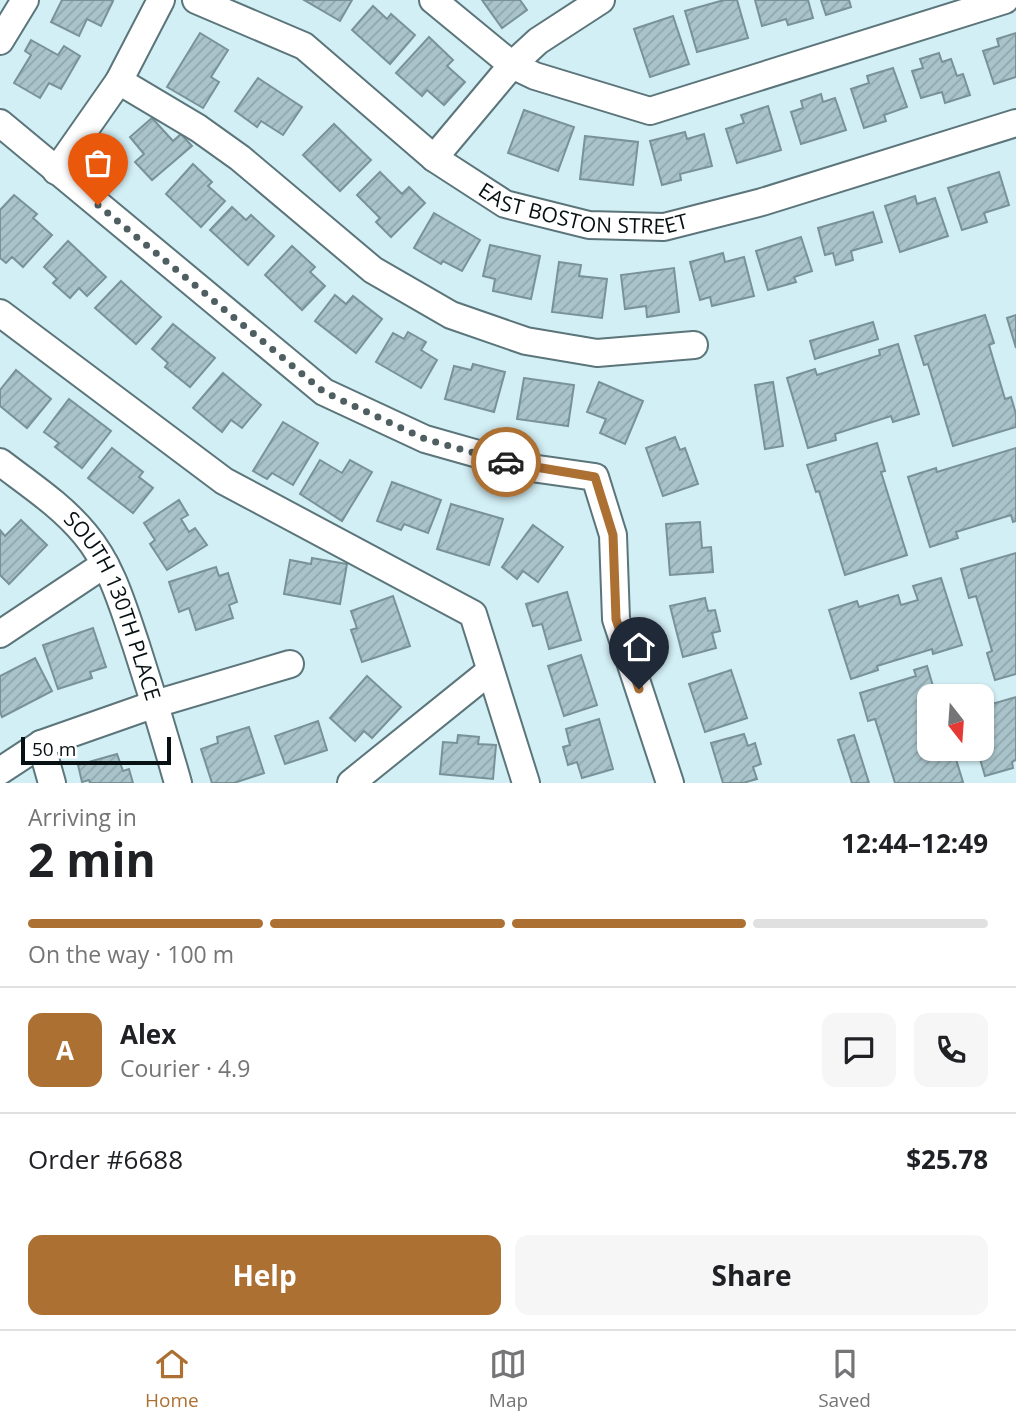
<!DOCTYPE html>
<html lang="en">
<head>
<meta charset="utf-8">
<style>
	body { margin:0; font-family:"Open Sans",sans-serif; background:#f6f6f6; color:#202124; height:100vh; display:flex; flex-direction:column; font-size:26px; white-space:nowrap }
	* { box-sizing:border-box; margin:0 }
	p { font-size:23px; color:#757577 }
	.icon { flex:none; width:38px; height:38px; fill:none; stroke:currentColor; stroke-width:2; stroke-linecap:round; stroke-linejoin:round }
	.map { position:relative; height:783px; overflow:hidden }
	.drawer { display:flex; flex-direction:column; background:#fff; flex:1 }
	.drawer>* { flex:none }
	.needle { width:46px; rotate:163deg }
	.buttons { position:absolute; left:917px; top:684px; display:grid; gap:14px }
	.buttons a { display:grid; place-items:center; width:77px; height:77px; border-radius:14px; background:#fff; box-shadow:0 2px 5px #0004; font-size:35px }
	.scale { position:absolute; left:21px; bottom:18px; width:150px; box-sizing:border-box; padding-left:7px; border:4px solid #071012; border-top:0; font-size:19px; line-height:24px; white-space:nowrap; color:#071012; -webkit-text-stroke:5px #fff; paint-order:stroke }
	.pin { position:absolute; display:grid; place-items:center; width:60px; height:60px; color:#fff; margin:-72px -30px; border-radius:50% 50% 50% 0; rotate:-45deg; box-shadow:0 0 7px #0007 }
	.pin .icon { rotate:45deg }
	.courier { position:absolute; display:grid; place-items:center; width:70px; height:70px; margin:-35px; border:5px solid #ad7033; border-radius:50%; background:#fff; color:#222; box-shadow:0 2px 9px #0007 }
	.summary em { font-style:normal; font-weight:700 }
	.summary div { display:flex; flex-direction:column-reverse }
	.summary { display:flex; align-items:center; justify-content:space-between; height:119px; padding:0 28px }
	h1 { font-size:46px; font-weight:700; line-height:52px }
	.bar { display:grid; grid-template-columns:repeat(4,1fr); gap:10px 7px; align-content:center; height:84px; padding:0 28px }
	.bar i { height:9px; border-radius:5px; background:#e0e0e0 }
	.bar .active { background:#ad7033 }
	.bar p { grid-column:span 4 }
	.line { display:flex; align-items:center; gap:18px; padding:0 28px; border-top:2px solid #e0e0e0 }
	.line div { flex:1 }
	.round { display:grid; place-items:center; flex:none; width:74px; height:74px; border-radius:14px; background:#f6f6f6 }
	.primary-button { display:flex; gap:14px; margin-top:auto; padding:14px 28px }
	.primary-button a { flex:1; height:80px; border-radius:14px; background:#ad7033; color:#fff; font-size:28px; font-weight:700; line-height:80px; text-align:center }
	.primary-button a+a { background:#f6f6f6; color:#202124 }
	.dock { display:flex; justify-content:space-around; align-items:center; height:98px; border-top:2px solid #e0e0e0; background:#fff; font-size:19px; color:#757577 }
	.dock a { display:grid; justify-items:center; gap:4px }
	.dock .active { color:#ad7033 }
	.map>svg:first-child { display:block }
</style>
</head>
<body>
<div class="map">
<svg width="1016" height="783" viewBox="0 0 1016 783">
	<defs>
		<pattern id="building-hatch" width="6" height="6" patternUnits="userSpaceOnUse" patternTransform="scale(1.75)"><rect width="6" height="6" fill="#a8c3c9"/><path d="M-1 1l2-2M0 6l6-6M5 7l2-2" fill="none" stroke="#8fa6ac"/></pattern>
	</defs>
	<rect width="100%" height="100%" fill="#d2eff5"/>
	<g fill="url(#building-hatch)" stroke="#789298" stroke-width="2">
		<polygon points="62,0 110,0 113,1 101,26 87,19 79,36 51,22"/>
		<polygon points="304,0 352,0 340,21"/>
		<polygon points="482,0 520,0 527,10 502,28"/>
		<polygon points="724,0 737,0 748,38 697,52 685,11"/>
		<polygon points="755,0 808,0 813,18 788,25 786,19 762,26"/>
		<polygon points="821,0 849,0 851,7 826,15"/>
		<polygon points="373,6 387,19 391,14 415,35 390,64 352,30"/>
		<polygon points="673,16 689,64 650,77 634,29"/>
		<polygon points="200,33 228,50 211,77 219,82 203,108 167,87"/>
		<polygon points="1016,33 1016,77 994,84 983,51 999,46 997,39"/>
		<polygon points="429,37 453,60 447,66 465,82 444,105 427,90 422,96 396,73"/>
		<polygon points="31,40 58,55 64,46 80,56 61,89 49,83 40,98 14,83 31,55 25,51"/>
		<polygon points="939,53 942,62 951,59 957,76 963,74 970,95 945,103 942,92 921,98 912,71 923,68 920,59"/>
		<polygon points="893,68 907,107 884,115 886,121 864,128 851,89 869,83 867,76"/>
		<polygon points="258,78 302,107 283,135 261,121 257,127 235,111"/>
		<polygon points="821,94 823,102 835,98 846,130 801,144 791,112 803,108 801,101"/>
		<polygon points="768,106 781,150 737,163 726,129 744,123 741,115"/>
		<polygon points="524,110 574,127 558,171 508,153"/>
		<polygon points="152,118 173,141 181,134 192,146 152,180 135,162 144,154 130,137"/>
		<polygon points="334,124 371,160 340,191 303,155"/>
		<polygon points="685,132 687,139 704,134 712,166 680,174 681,180 662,185 650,141"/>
		<polygon points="585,136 638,142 633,185 580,179"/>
		<polygon points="193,164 212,182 208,186 225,201 201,227 166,194"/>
		<polygon points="380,172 402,194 409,187 425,203 391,237 376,222 380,218 357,195"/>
		<polygon points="999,172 1009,205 984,213 987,222 962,230 948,188"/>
		<polygon points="14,195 37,214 33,218 52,235 23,267 12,257 6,263 0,258 0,210"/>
		<polygon points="915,196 917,204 935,198 948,236 900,252 885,206"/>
		<polygon points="232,207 246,220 251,215 274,236 248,265 210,230"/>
		<polygon points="873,212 882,242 851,251 853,260 836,265 833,253 825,255 818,228"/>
		<polygon points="434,213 480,240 462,271 443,261 441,264 414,248"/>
		<polygon points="801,237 812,271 794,277 796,282 768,290 756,251"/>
		<polygon points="68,241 106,277 87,296 79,288 70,298 53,283 57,279 44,267"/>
		<polygon points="490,245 540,256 531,299 493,291 495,279 483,276"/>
		<polygon points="292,246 315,267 310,272 325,286 302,310 265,275"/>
		<polygon points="723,253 725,262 744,257 754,296 712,306 710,297 700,300 690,262"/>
		<polygon points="559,262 581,265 579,276 607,279 602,318 552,312"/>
		<polygon points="674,268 679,312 647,317 646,306 625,309 621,275"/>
		<polygon points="121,281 161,317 136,344 95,308"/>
		<polygon points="335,295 346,304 353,296 382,319 356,353 315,321"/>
		<polygon points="985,315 994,343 989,345 1005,399 1011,397 1016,414 1016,427 953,446 928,364 924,365 915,336"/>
		<polygon points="1016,315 1016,348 1007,318"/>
		<polygon points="873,322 878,339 815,359 810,341"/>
		<polygon points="173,324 215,358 190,387 165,367 168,363 152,349"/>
		<polygon points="408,332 426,342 421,350 437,360 421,388 376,362 393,333 404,339"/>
		<polygon points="898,344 919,414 893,422 891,416 835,434 836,440 808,448 787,378 815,369 817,375 880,355 879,350"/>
		<polygon points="473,364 505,372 494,412 445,399 454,366 471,370"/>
		<polygon points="16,370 51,399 27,428 0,406 0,390"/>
		<polygon points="223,373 261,405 242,428 231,420 222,432 193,408"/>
		<polygon points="524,378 574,385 568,426 517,419"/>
		<polygon points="599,382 643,401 625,444 600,433 606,419 587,412"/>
		<polygon points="773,382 783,446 765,449 755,385"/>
		<polygon points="69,399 111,431 82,468 55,447 59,443 44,432"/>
		<polygon points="283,422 318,443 293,485 272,473 267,479 253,471"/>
		<polygon points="675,437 680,450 685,448 698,484 663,496 646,448"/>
		<polygon points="877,443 885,471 881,472 907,555 845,575 819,491 816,492 807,465"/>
		<polygon points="112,448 143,472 139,477 153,488 133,513 88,478"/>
		<polygon points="1016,448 1016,521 1013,522 1011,515 956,532 958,538 930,547 908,477 936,468 937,472"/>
		<polygon points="320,460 342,473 350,460 372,472 342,521 300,494"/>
		<polygon points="392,482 441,500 428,533 404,524 401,530 377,521"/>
		<polygon points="179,500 188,515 181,519 189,532 195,528 207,545 167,570 150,544 155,540 144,523"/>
		<polygon points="451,504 503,519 489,565 437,549"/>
		<polygon points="21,520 47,545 9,584 0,575 0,530 5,536"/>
		<polygon points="700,522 702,548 711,547 713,572 670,575 666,524"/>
		<polygon points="533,525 563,547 538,582 523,571 517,579 502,567"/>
		<polygon points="1016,553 1016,674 995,680 987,653 992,651 976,596 969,598 961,569"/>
		<polygon points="312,558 347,564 340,604 284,594 290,560 311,564"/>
		<polygon points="216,567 219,576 228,573 237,602 229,605 233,618 196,630 189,608 179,612 169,582"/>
		<polygon points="941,578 962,645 933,654 932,649 877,666 878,670 851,679 829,610 857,601 859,607 898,595 901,605 918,600 913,586"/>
		<polygon points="567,592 581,640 549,649 542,624 533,626 526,604"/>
		<polygon points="393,596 410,646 362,662 351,630 357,628 351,611"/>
		<polygon points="705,598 708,611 715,610 720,631 712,633 716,648 683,657 670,606"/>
		<polygon points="93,628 106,667 90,672 92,678 58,689 43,645"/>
		<polygon points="581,655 597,705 564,716 548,666"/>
		<polygon points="35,658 52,691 2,717 0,712 0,676"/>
		<polygon points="927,666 936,696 929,696 929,749 946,749 949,757 955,756 963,782 960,783 895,783 875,719 868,721 860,693 916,676 914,670"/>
		<polygon points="731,670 747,718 705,732 689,684"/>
		<polygon points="367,676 401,707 372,738 364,731 355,741 330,718"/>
		<polygon points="1016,697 1016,760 1012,762 1013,768 985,776 977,749 982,749 982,702 990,699 992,704"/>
		<polygon points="599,719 613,769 582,778 577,762 568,765 563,747 570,745 566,729"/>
		<polygon points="318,721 327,750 285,764 275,736"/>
		<polygon points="249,727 264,773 234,783 212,783 201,749 218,743 217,737"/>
		<polygon points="744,734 748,746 755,743 761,764 753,767 757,779 743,783 723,783 711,743"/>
		<polygon points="458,735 479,737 478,744 496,745 493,779 440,774 443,742 457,743"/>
		<polygon points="854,735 869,783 852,783 838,740"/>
		<polygon points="117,754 123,771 129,769 133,783 90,783 89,780 82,782 78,765"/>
	</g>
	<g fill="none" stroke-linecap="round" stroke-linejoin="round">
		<defs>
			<g id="minor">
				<path id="s1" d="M196,0L304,46L434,158L505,204L589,225L664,227L762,202L1016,123"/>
				<polyline points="433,0 512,65 535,76 650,111 1005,0"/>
				<polyline points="0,41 25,0"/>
				<polyline points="119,81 198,128 240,158 373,270 451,315 526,341 597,353 694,345"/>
				<polyline points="0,123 324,392 425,439 524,467 595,477 613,535 616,619 670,783"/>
				<polyline points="434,158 512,65 538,41 601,0"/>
				<polyline points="56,171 119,81 161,0"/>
				<polyline points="0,313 224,481 473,614 526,783"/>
				<path id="s2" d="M0,462C30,485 61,505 85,534C112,566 123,607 136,645C151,691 165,737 178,783"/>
				<polyline points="0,634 105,564"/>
				<polyline points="41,744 52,783"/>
				<polyline points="0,771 41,744 155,704 290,664"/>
				<polyline points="351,783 490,671"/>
			</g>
		</defs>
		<use href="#minor" stroke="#5b757a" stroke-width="30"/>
		<use href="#minor" stroke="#fff" stroke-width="26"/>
	</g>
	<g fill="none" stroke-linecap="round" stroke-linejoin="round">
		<polyline stroke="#4e5e61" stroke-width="7" stroke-dasharray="0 12.6" points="98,205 324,392 425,439 506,462"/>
		<polyline stroke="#ad7033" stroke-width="9" points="506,462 595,477 613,535 616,619 639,689"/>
	</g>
	<g text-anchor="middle" stroke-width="7" stroke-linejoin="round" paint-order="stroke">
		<g font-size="21" fill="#071012" stroke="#fff">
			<text dy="7" stroke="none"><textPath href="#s1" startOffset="452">EAST BOSTON STREET</textPath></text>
			<text dy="7" stroke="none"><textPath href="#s2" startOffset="189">SOUTH 130TH PLACE</textPath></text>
		</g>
	</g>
</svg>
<div class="buttons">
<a><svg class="needle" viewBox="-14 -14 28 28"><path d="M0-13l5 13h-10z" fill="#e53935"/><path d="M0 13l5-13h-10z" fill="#757577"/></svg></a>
</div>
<div class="scale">50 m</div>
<div class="pin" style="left:98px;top:205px;background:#ea580c"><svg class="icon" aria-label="bag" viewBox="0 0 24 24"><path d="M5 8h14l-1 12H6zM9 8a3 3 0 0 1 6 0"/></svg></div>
<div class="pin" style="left:639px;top:689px;background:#1f2937"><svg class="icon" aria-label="home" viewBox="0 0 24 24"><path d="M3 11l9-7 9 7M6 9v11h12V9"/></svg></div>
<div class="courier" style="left:506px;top:462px"><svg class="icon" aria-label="car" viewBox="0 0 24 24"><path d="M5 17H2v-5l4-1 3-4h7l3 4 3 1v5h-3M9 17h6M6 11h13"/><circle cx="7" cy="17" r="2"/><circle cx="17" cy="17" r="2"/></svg></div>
</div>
<section class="drawer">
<div class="summary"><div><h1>2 min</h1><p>Arriving in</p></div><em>12:44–12:49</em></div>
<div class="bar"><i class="active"></i><i class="active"></i><i class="active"></i><i></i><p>On the way · 100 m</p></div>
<div class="line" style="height:126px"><b class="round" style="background:#ad7033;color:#fff">A</b><div><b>Alex</b><p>Courier · 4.9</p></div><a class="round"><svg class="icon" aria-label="chat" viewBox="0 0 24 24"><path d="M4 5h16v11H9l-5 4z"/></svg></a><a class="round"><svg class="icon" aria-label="phone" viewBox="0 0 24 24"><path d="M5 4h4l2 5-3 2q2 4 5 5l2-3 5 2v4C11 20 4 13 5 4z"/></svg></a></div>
<div class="line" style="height:91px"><div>Order #6688</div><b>$25.78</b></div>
<div class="primary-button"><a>Help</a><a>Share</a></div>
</section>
<nav class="dock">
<a class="active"><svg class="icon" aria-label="home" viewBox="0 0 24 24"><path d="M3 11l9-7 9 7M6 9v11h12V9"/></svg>Home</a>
<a><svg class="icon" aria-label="map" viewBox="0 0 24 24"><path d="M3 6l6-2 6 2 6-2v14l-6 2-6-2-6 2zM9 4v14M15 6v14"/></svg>Map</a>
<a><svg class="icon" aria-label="saved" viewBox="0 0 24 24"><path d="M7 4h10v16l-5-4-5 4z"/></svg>Saved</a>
</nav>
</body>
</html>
